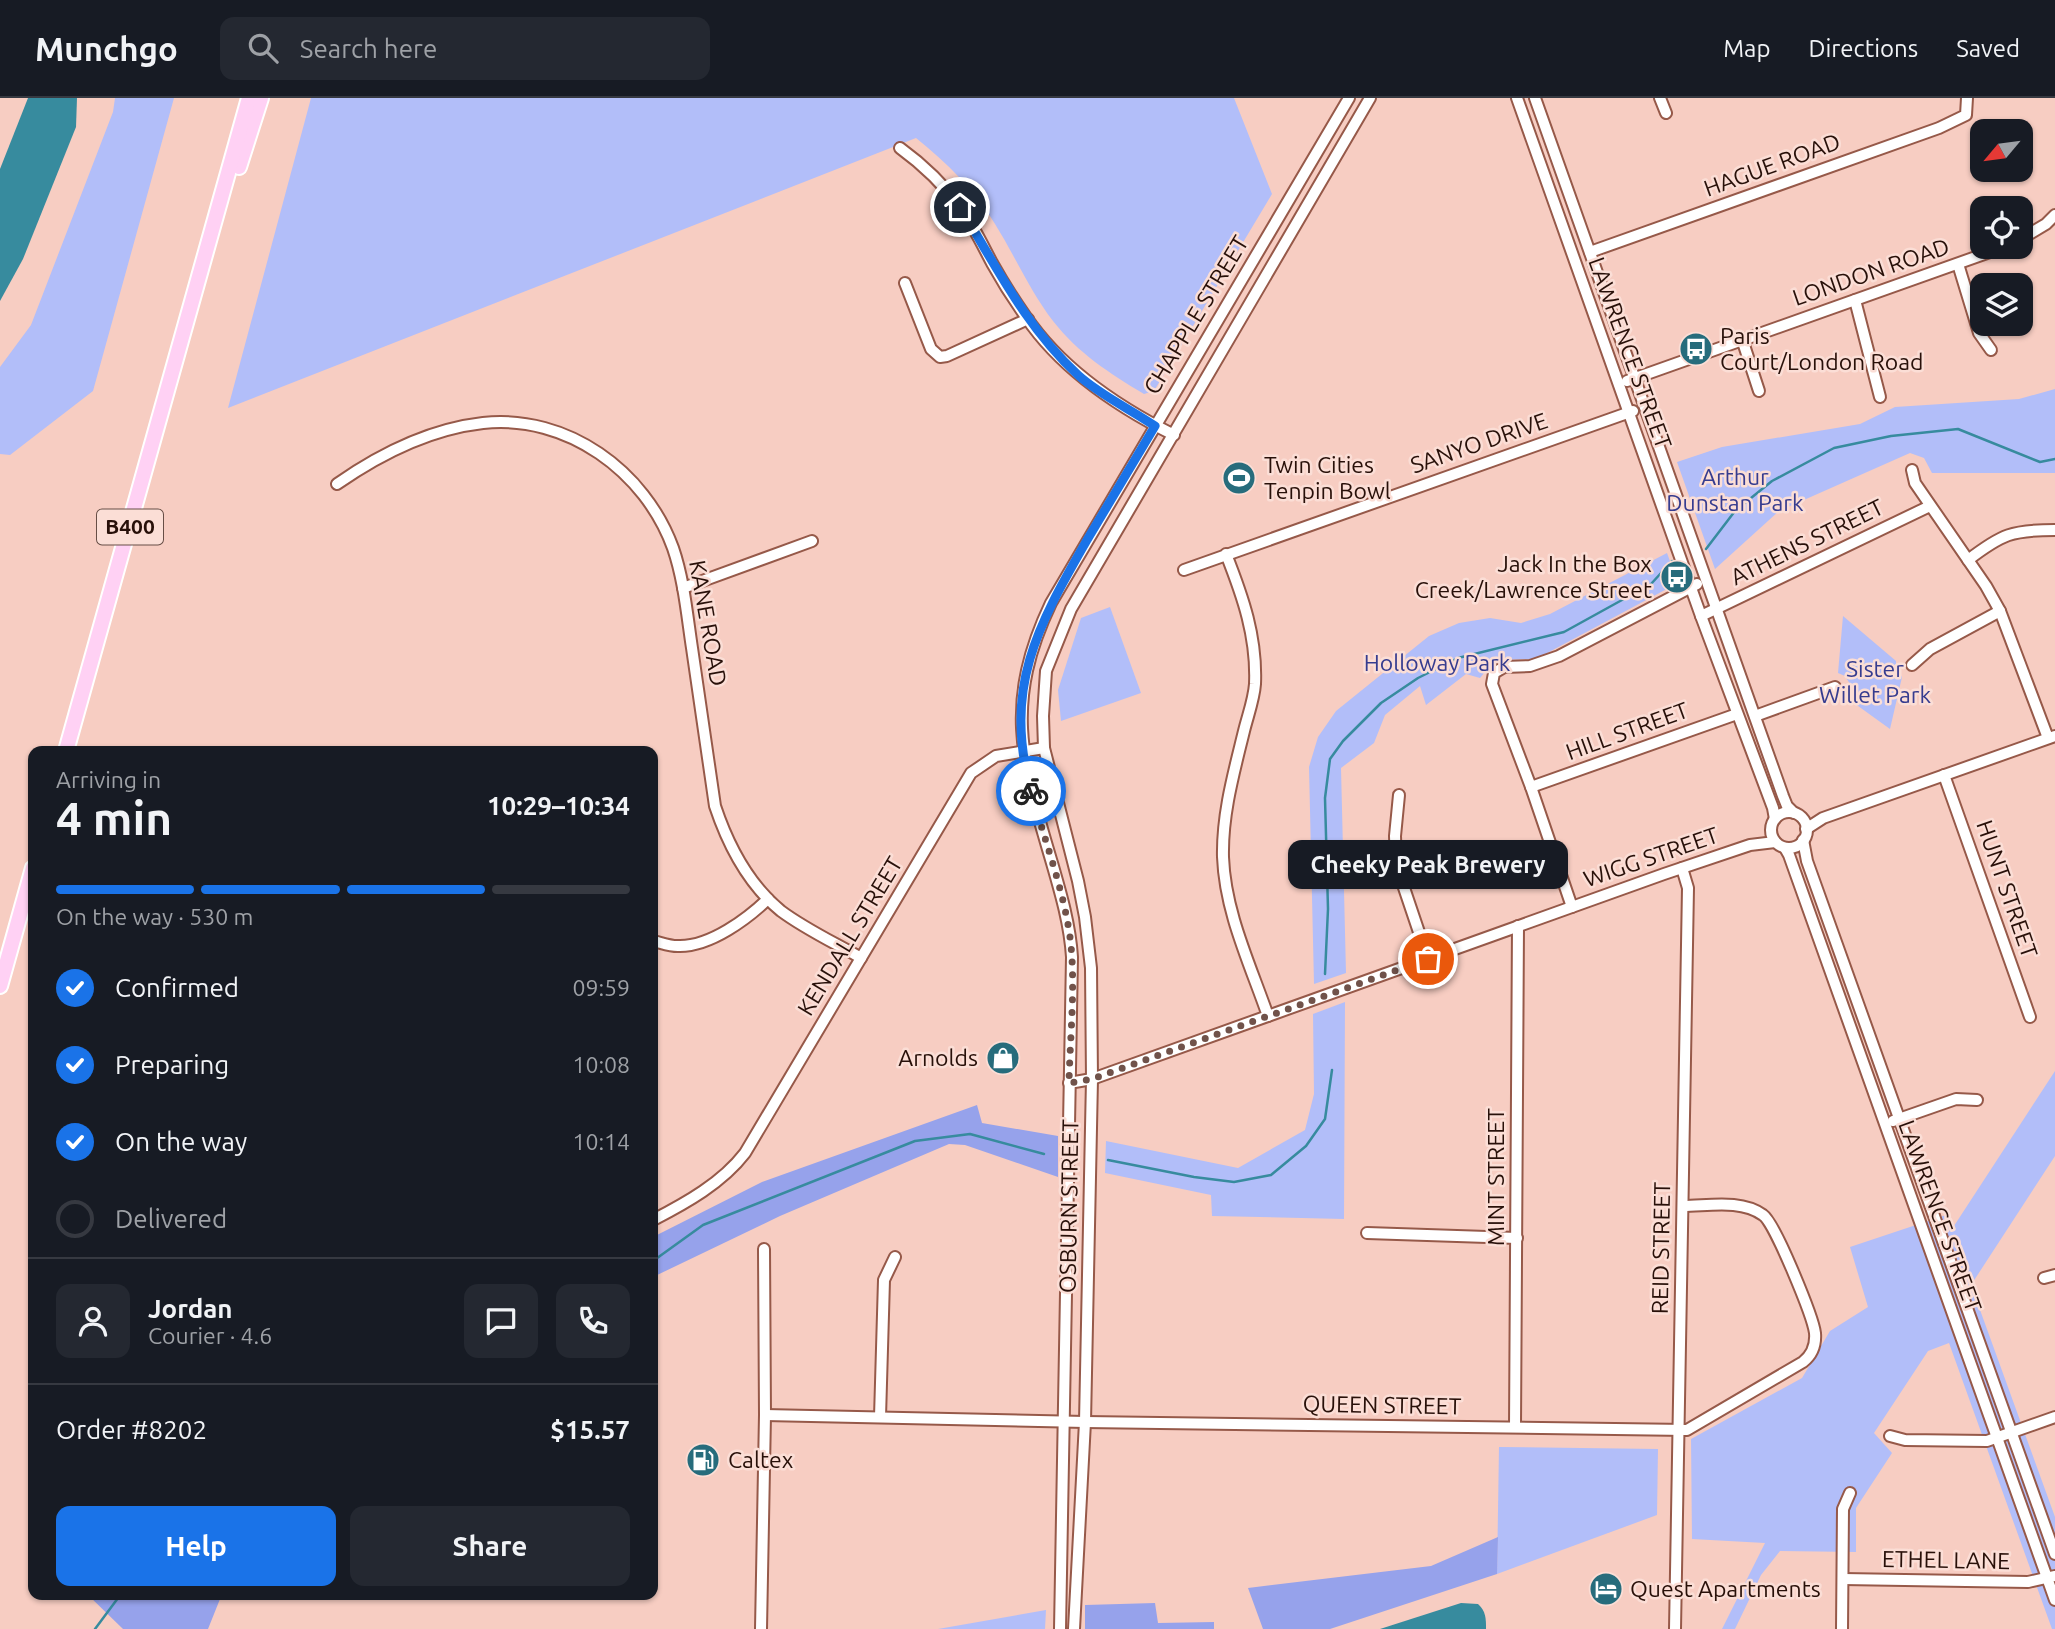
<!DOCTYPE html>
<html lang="en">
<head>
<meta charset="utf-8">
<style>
	body { margin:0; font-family:Ubuntu,sans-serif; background:#242831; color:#f1f3f6; height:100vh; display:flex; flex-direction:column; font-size:26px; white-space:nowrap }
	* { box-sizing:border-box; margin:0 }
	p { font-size:23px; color:#9ea1a6 }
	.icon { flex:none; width:38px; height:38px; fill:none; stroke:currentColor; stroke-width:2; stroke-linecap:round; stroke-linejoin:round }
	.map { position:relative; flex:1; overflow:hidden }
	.side { position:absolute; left:28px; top:648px; width:630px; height:854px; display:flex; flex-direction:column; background:#171b24; border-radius:14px; box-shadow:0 2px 5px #0004 }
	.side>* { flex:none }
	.needle { width:46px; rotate:241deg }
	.fabs { position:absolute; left:1970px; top:21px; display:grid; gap:14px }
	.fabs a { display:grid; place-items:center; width:63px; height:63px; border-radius:14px; background:#171b24; box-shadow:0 2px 5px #0004; font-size:35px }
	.pin { position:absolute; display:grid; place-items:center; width:60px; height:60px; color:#fff; margin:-30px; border:4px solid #fff; border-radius:50%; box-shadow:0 2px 7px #0007 }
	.courier { position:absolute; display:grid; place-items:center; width:70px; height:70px; margin:-35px; border:5px solid #1a73e8; border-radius:50%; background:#fff; color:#222; box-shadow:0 2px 9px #0007 }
	.bubble { position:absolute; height:49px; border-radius:14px; background:#171b24; box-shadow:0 2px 5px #0004; font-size:23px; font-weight:700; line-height:49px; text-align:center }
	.summary em { font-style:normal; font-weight:700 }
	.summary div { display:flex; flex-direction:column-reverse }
	.summary { display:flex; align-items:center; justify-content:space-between; height:119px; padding:0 28px }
	h1 { font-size:46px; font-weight:700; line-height:52px }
	.bar { display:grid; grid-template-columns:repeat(4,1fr); gap:10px 7px; align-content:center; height:84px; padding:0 28px }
	.bar i { height:9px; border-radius:5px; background:#363941 }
	.bar .active { background:#1a73e8 }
	.bar p { grid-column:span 4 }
	.line { display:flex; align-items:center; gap:18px; padding:0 28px; border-top:2px solid #363941 }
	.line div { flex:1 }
	.round { display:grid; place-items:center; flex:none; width:74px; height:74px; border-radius:14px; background:#242831 }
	ol { padding:0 28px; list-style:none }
	li { display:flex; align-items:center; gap:21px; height:77px }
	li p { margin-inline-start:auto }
	li .icon { padding:7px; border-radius:50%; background:#1a73e8; color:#fff; stroke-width:4 }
	li:last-child { color:#9ea1a6 }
	li i { width:38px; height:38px; border:4px solid #363941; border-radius:50% }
	.primary-button { display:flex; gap:14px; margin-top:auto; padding:14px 28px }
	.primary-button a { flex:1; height:80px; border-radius:14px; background:#1a73e8; color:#fff; font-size:28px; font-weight:700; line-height:80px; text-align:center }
	.primary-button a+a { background:#242831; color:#f1f3f6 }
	header { display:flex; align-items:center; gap:42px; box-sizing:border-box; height:98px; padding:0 35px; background:#171b24; border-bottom:2px solid #363941 }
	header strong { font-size:33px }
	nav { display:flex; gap:38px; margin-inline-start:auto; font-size:24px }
	.search { width:490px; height:63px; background:#242831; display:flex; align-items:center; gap:18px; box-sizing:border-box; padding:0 24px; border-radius:14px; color:#9ea1a6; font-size:26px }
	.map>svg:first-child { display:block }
</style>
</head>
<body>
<header>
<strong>Munchgo</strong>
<div class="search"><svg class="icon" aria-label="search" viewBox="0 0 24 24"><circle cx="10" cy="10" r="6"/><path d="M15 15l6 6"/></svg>Search here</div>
<nav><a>Map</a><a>Directions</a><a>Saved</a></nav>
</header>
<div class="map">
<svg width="2055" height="1531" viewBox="0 0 2055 1531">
	<rect width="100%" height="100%" fill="#f7cdc2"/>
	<g fill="#b2bef9">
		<polygon points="115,0 174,0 93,293 10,357 0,356 0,269 31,227 113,14"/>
		<path d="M311,0H1234L1272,96L1154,293L1144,296C1109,275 1078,255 1053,223C1030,193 1015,158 995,126C975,92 947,65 916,40L228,310Z"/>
		<polygon points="2055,291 2055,375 1932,375 1924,360 1910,355 1779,413 1715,471 1677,364 1722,349 1860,326 1895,309 2019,301"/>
		<polygon points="1667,455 1678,485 1536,561 1495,562 1480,580 1466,576 1426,607 1420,588 1385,617 1374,645 1341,670 1346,875 1314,886 1309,669 1318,639 1336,613 1429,538 1459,525 1490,520 1521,525 1550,516"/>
		<polygon points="1110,509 1141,595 1061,623 1058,592 1081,520"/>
		<polygon points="1843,518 1896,563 1896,570 1902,579 1890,631 1847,600 1850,586 1845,578 1838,575"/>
		<polygon points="1345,904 1344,1121 1212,1118 1211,1097 1105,1075 1106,1043 1238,1070 1305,1032 1314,996 1313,916"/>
		<polygon points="2055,973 2055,1058 1971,1187 2055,1419 2055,1531 2052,1531 1949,1245 1928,1253 1874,1335 1892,1355 1856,1410 1856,1454 1780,1453 1761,1477 1735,1531 1722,1531 1765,1445 1692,1441 1691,1341 1802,1280 1830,1233 1868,1209 1850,1149 1946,1117 1952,1131"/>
		<polygon points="1499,1349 1658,1351 1657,1417 1497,1476"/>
		<polygon points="1046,1512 1045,1531 938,1531"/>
	</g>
	<g fill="#96a2eb">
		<polygon points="977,1007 982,1025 1058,1038 1058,1079 965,1047 949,1046 780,1118 653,1179 653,1139 762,1084"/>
		<polygon points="1498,1439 1497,1476 1330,1531 1263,1531 1248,1490 1431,1468"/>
		<polygon points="87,1496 222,1496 208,1531 123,1531"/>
		<polygon points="1155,1505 1158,1525 1214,1524 1214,1531 1085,1531 1085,1507"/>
	</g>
	<g fill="#378b9e">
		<polygon points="28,0 77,0 76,29 23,161 0,203 0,71"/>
		<path d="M1461,1505L1478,1506C1486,1513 1486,1521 1486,1531H1380Z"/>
	</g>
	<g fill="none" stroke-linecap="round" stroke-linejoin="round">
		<g stroke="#378b9e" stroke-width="2.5">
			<polyline points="1706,451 1735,413 1772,383 1834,350 1891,338 1958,331 2040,364 2055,361"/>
			<polyline points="1325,876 1328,811 1325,700 1330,661 1343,643 1381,605 1418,580 1458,560 1564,534 1651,486 1672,463"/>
			<polyline points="1108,1062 1194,1079 1234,1084 1271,1077 1306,1048 1325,1021 1332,972"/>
			<polyline points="653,1163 703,1127 915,1043 970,1036 1044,1056"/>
			<polyline points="95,1531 121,1496"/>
		</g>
		<defs>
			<g id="minor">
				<polyline points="1517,0 1701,518 1773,710 1775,721"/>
				<polyline points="1535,0 1783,698 1787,708 1794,715"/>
				<polyline points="1660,0 1666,15"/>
				<path d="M900,50C922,66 944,87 961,110C973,127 982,146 992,165C1002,183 1014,202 1026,219C1062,272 1118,309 1174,337"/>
				<polyline points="2021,141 2046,126 2055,117"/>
				<polyline points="1590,154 1939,30 1966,17 1967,0"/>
				<polyline points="1958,166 1979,235 1991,252"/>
				<polyline points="905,185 931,251 940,259 947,258 1028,221"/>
				<polyline points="1855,202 1880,299"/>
				<polyline points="1742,241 1759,293"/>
				<polyline points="1627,283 2004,149"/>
				<polyline points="1912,372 1915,385 1986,488 2000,513 2048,640"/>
				<path d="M337,386C380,356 430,331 483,325C567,316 645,373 673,450C684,482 687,517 692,550C700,602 707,655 715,708C728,747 748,786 781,813C805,831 835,845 861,860"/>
				<path d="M1226,456C1243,499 1257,539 1255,586C1254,601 1248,617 1244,633C1234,674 1222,716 1223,759C1225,814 1250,866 1268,918"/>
				<path d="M1968,462C2002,436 2012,432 2055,432"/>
				<polyline points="1184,472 1633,313"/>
				<polyline points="683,490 812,443"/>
				<polyline points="1701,518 1930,408"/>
				<polyline points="1912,567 1930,551 2000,513"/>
				<polyline points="1755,618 1835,589"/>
				<polyline points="1944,677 2030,919"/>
				<polyline points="1531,689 1737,616"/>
				<polyline points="1399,697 1395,738 1396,766 1428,861"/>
				<circle cx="1789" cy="732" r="18"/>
				<polyline points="1806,731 1823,720 2055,638"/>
				<polyline points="1803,742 1807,763 2055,1456"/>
				<polyline points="1785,750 1789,757 2055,1502"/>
				<polyline points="1572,809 1531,689 1492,586 1494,575 1504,569 1530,568 1559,558 1697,486"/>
				<path d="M653,843C662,845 671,849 680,848C711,848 747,821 768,801"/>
				<polyline points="1069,985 1092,981 1664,776 1750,747 1775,744"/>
				<polyline points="1893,1023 1956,1001 1977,1002"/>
				<path d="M653,1122C686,1105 722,1085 745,1055L971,675L996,658L1044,650"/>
				<polyline points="1367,1135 1517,1140"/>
				<polyline points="2044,1180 2055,1177"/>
				<path d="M765,1317L1085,1324L1687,1332L1803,1264C1812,1257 1816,1247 1815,1235C1813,1219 1775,1125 1763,1117C1741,1101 1708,1108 1683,1108"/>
				<polyline points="880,1319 884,1182 895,1159"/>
				<polyline points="1515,1329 1518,828"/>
				<polyline points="1890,1338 1905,1342 1987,1343 2055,1319"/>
				<polyline points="1843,1481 2028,1484 2055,1478"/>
				<polyline points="761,1531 765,1317 764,1151"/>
				<path d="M1060,1531L1072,859C1070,827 1061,796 1052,765C1022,663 1003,606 1051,505L1349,0"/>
				<polyline points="1074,1531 1085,1324 1092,981 1091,870 1085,819 1078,783 1044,650 1043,618 1046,573 1071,511 1370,0"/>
				<polyline points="1675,1531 1688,790 1682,770"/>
				<polyline points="1842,1531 1843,1411 1850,1395"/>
			</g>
			<g id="major">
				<polyline points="239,69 261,0"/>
				<polyline points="66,653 249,0"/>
				<polyline points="0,888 33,770"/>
			</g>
		</defs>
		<use href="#minor" stroke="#965949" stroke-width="14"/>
		<use href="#major" stroke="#fff" stroke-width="18"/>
		<use href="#minor" stroke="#fff" stroke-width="10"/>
		<use href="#major" stroke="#ffd1f4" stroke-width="14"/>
	</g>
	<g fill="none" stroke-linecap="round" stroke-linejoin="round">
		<path stroke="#70524a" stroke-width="7" stroke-dasharray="0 12.6" d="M1031,693C1044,741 1063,789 1070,839C1076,886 1070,937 1069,985L1092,981L1428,861"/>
		<path stroke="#1a73e8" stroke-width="9" d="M960,109C996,168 1026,229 1078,277C1100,297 1130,311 1155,328C1132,366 1110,404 1087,442C1037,529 1003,590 1031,693"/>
	</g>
	<defs>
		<symbol id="bus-disc" viewBox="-11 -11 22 22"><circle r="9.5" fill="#276c7c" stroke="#fbded6"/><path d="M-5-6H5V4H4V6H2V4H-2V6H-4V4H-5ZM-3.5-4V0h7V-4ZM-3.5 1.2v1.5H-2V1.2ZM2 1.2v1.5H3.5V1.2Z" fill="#fff"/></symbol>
		<symbol id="stadium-disc" viewBox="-11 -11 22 22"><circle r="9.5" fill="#276c7c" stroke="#fbded6"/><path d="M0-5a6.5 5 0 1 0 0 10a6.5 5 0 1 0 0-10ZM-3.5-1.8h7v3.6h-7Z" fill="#fff"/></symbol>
		<symbol id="shop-disc" viewBox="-11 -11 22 22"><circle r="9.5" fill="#276c7c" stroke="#fbded6"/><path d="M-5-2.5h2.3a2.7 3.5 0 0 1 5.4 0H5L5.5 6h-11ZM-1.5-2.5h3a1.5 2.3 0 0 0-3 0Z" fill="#fff"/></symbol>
		<symbol id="fuel-disc" viewBox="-11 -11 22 22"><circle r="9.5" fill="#276c7c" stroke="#fbded6"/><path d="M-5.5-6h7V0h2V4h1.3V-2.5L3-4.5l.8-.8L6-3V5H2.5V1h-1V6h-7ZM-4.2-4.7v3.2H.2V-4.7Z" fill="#fff"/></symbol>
		<symbol id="hotel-disc" viewBox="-11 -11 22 22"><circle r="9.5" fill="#276c7c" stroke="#fbded6"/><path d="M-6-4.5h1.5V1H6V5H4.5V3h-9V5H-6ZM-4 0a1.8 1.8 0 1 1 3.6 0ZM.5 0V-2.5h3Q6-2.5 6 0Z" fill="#fff"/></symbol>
	</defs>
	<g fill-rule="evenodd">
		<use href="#bus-disc" x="1677" y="232" width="38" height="38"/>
		<use href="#stadium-disc" x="1220" y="361" width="38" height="38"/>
		<use href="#bus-disc" x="1658" y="460" width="38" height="38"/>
		<use href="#shop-disc" x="984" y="941" width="38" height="38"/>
		<use href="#fuel-disc" x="684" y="1343" width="38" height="38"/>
		<use href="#hotel-disc" x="1587" y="1472" width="38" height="38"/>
	</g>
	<g text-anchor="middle" stroke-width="5" stroke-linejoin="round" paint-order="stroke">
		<rect fill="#fbded6" stroke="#674e46" stroke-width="2" x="97" y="411.5" width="66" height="35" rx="5"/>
		<g font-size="21" font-weight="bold" fill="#281009">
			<text x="130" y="436">B400</text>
		</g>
		<g font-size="23" fill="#281009" stroke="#fbded6">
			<text transform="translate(1772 67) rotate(-20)" y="8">HAGUE ROAD</text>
			<text transform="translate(1871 174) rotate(-19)" y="8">LONDON ROAD</text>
			<text transform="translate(1196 217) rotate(-59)" y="8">CHAPPLE STREET</text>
			<text transform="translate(1630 255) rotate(70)" y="8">LAWRENCE STREET</text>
			<text transform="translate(1479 345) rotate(-19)" y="8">SANYO DRIVE</text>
			<text transform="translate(1807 444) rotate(-26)" y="8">ATHENS STREET</text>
			<text transform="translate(708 525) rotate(80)" y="8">KANE ROAD</text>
			<text transform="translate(1627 633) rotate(-20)" y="8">HILL STREET</text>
			<text transform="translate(1651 759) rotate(-19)" y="8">WIGG STREET</text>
			<text transform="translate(2007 791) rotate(71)" y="8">HUNT STREET</text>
			<text transform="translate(850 838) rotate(-59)" y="8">KENDALL STREET</text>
			<text transform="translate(1496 1079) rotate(-90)" y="8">MINT STREET</text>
			<text transform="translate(1069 1108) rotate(-89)" y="8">OSBURN STREET</text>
			<text transform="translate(1940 1118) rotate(70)" y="8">LAWRENCE STREET</text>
			<text transform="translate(1661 1150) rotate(-89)" y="8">REID STREET</text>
			<text transform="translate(1382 1307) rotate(1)" y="8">QUEEN STREET</text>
			<text transform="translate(1946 1462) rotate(1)" y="8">ETHEL LANE</text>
		</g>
		<g font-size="23" fill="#281009" stroke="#fbded6" text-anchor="start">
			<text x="1720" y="246">Paris<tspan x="1720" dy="26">Court/London Road</tspan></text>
			<text x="1264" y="375">Twin Cities<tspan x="1264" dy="26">Tenpin Bowl</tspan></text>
			<text x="1652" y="474" text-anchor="end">Jack In the Box<tspan x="1652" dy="26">Creek/Lawrence Street</tspan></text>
			<text x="978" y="968" text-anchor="end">Arnolds</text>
			<text x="728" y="1370">Caltex</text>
			<text x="1630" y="1499">Quest Apartments</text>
		</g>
		<g font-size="23" fill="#363c8f" stroke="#fbded6">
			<text x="1735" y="387">Arthur<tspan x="1735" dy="26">Dunstan Park</tspan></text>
			<text x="1437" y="573">Holloway Park</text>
			<text x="1875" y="579">Sister<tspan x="1875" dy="26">Willet Park</tspan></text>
		</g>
	</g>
</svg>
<div class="fabs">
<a><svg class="needle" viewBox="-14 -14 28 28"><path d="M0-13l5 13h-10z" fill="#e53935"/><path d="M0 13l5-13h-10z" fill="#9ea1a6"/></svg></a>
<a><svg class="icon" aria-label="locate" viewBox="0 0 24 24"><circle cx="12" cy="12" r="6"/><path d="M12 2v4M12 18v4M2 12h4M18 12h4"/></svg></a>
<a><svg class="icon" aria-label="layers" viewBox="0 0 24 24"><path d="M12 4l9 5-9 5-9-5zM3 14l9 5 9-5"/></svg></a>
</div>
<div class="pin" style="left:1428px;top:861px;background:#ea580c"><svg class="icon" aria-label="bag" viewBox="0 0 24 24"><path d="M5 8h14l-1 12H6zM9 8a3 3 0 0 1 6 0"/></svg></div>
<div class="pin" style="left:960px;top:109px;background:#1f2937"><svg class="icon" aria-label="home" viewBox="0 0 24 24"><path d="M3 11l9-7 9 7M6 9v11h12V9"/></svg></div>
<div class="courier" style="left:1031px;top:693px"><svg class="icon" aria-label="bike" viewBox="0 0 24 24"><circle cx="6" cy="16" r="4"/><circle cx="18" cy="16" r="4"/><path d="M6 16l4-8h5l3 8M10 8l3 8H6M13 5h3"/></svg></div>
<div class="bubble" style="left:1288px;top:742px;width:280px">Cheeky Peak Brewery</div>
<section class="side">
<div class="summary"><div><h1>4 min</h1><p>Arriving in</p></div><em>10:29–10:34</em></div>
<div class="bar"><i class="active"></i><i class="active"></i><i class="active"></i><i></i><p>On the way · 530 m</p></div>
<ol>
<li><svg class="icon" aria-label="check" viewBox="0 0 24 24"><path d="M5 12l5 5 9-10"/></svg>Confirmed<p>09:59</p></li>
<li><svg class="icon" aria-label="check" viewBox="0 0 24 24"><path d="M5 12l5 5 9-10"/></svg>Preparing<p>10:08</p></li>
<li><svg class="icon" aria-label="check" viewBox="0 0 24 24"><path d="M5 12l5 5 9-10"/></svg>On the way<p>10:14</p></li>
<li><i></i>Delivered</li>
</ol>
<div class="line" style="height:126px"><a class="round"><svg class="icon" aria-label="person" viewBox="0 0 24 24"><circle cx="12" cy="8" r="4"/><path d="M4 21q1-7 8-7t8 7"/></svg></a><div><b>Jordan</b><p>Courier · 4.6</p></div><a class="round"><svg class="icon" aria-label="chat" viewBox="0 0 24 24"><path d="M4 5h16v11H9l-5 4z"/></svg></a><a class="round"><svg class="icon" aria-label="phone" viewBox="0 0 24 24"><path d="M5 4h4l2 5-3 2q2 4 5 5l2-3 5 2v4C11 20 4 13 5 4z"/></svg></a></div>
<div class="line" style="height:91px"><div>Order #8202</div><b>$15.57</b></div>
<div class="primary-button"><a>Help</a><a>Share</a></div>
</section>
</div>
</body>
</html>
